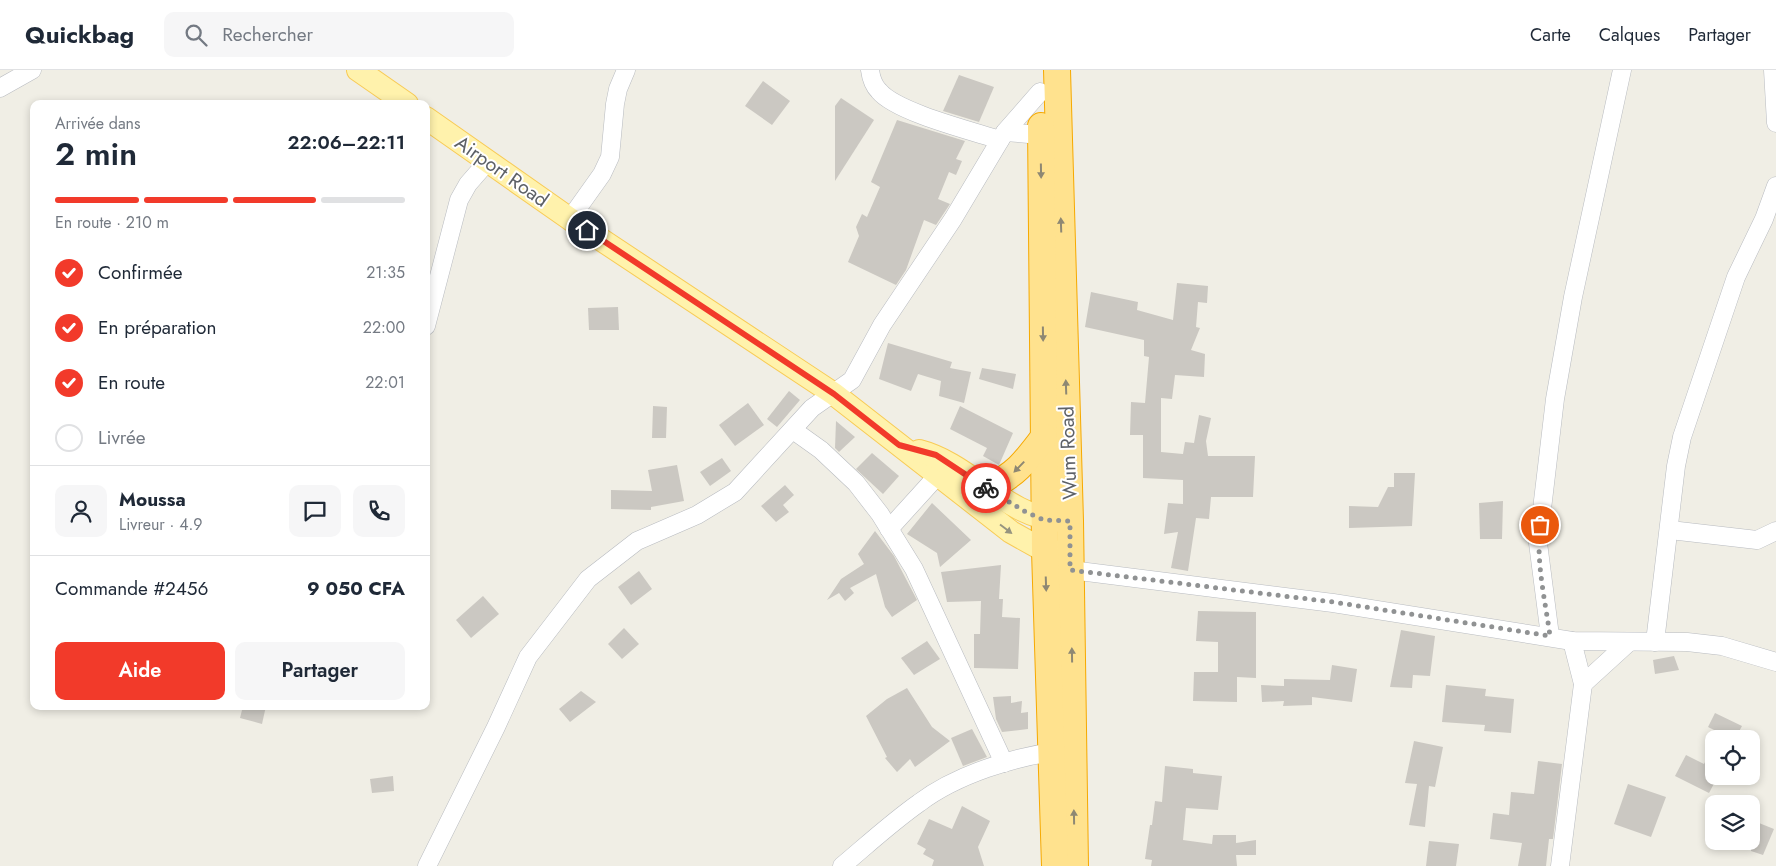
<!DOCTYPE html>
<html lang="fr">
<head>
<meta charset="utf-8">
<style>
	body { margin:0; font-family:Jost,sans-serif; background:#f6f6f7; color:#1f2937; height:100vh; display:flex; flex-direction:column; font-size:19px; white-space:nowrap }
	* { box-sizing:border-box; margin:0 }
	p { font-size:16px; color:#747a83 }
	.icon { flex:none; width:28px; height:28px; fill:none; stroke:currentColor; stroke-width:2; stroke-linecap:round; stroke-linejoin:round }
	.map { position:relative; flex:1; overflow:hidden }
	.details { position:absolute; left:30px; top:30px; width:400px; height:610px; display:flex; flex-direction:column; background:#fff; border-radius:10px; box-shadow:0 2px 8px #0003 }
	.details>* { flex:none }
	.tools { position:absolute; left:1705px; top:660px; display:grid; gap:10px }
	.tools a { display:grid; place-items:center; width:55px; height:55px; border-radius:10px; background:#fff; box-shadow:0 2px 8px #0003; font-size:25px }
	.pin { position:absolute; display:grid; place-items:center; width:42px; height:42px; color:#fff; margin:-21px; border:2px solid #fff; border-radius:50%; box-shadow:0 1px 5px #0007 }
	.courier { position:absolute; display:grid; place-items:center; width:50px; height:50px; margin:-25px; border:4px solid #f23a2a; border-radius:50%; background:#fff; color:#222; box-shadow:0 1px 6px #0007 }
	.overview em { font-style:normal; font-weight:600 }
	.overview div { display:flex; flex-direction:column-reverse }
	.overview { display:flex; align-items:center; justify-content:space-between; height:85px; padding:0 25px }
	h1 { font-size:32px; font-weight:600; line-height:38px }
	.bar { display:grid; grid-template-columns:repeat(4,1fr); gap:8px 5px; align-content:center; height:60px; padding:0 25px }
	.bar i { height:6px; border-radius:4px; background:#e0e1e3 }
	.bar .current { background:#f23a2a }
	.bar p { grid-column:span 4 }
	.line { display:flex; align-items:center; gap:12px; padding:0 25px; border-top:1px solid #e0e1e3 }
	.line div { flex:1 }
	.round { display:grid; place-items:center; flex:none; width:52px; height:52px; border-radius:10px; background:#f6f6f7 }
	ol { padding:0 25px; list-style:none }
	li { display:flex; align-items:center; gap:15px; height:55px }
	li p { margin-inline-start:auto }
	li .icon { padding:5px; border-radius:50%; background:#f23a2a; color:#fff; stroke-width:4 }
	li:last-child { color:#747a83 }
	li i { width:28px; height:28px; border:2px solid #e0e1e3; border-radius:50% }
	.button { display:flex; gap:10px; margin-top:auto; padding:10px 25px }
	.button a { flex:1; height:58px; border-radius:10px; background:#f23a2a; color:#fff; font-size:20px; font-weight:600; line-height:58px; text-align:center }
	.button a+a { background:#f6f6f7; color:#1f2937 }
	header { display:flex; align-items:center; gap:30px; box-sizing:border-box; height:70px; padding:0 25px; background:#fff; border-bottom:1px solid #e0e1e3 }
	header strong { font-size:24px }
	nav { display:flex; gap:28px; margin-inline-start:auto; font-size:18px }
	.search { width:350px; height:45px; background:#f6f6f7; display:flex; align-items:center; gap:12px; box-sizing:border-box; padding:0 18px; border-radius:10px; color:#747a83; font-size:19px }
	.map>svg:first-child { display:block }
</style>
</head>
<body>
<header>
<strong>Quickbag</strong>
<div class="search"><svg class="icon" aria-label="search" viewBox="0 0 24 24"><circle cx="10" cy="10" r="6"/><path d="M15 15l6 6"/></svg>Rechercher</div>
<nav><a>Carte</a><a>Calques</a><a>Partager</a></nav>
</header>
<div class="map">
<svg width="1776" height="796" viewBox="0 0 1776 796">
	<rect width="100%" height="100%" fill="#f0eee5"/>
	<g fill="#cbc8c2">
		<polygon points="959,5 994,17 979,52 943,41"/>
		<polygon points="763,11 790,31 772,55 745,36"/>
		<polygon points="841,28 874,50 835,111 835,36"/>
		<polygon points="897,50 965,71 956,89 962,91 956,105 949,102 938,129 950,134 936,155 924,150 906,200 896,215 848,192 859,166 856,157 862,144 867,147 880,117 871,112"/>
		<polygon points="1177,213 1208,216 1207,233 1198,232 1196,257 1200,258 1191,280 1205,284 1204,307 1175,305 1172,329 1161,328 1161,382 1183,384 1185,372 1194,373 1199,345 1211,348 1206,371 1208,386 1255,386 1253,427 1211,427 1209,449 1196,448 1188,501 1171,498 1178,462 1164,464 1168,433 1183,434 1183,410 1143,408 1143,365 1130,365 1131,332 1145,333 1149,287 1144,286 1144,270 1085,257 1091,222 1138,232 1137,240 1173,250"/>
		<polygon points="618,237 619,260 589,260 588,238"/>
		<polygon points="888,273 952,292 950,298 971,302 964,333 939,326 941,311 918,304 911,321 879,309"/>
		<polygon points="982,298 1016,304 1013,319 979,309"/>
		<polygon points="789,321 800,330 777,357 767,349"/>
		<polygon points="748,333 764,355 735,376 719,355"/>
		<polygon points="653,336 667,337 666,368 652,368"/>
		<polygon points="960,336 1013,363 999,395 983,386 987,378 950,359"/>
		<polygon points="836,351 855,367 839,382 835,378"/>
		<polygon points="872,383 899,406 883,424 856,399"/>
		<polygon points="722,388 731,401 710,416 700,402"/>
		<polygon points="677,395 684,431 651,437 651,440 611,439 611,420 652,421 648,400"/>
		<polygon points="1394,403 1415,403 1412,456 1349,458 1349,436 1378,437 1388,417 1394,417"/>
		<polygon points="785,415 794,425 783,435 789,442 776,452 761,436"/>
		<polygon points="1503,431 1502,469 1480,469 1479,433"/>
		<polygon points="932,433 971,470 940,497 937,483 907,464"/>
		<polygon points="875,461 894,486 917,530 892,547 885,537 876,504 850,518 854,523 845,531 839,523 827,530 841,509 864,494 858,484"/>
		<polygon points="1001,495 999,529 1003,529 1002,547 1020,548 1018,599 974,598 974,564 980,564 981,531 947,532 941,502"/>
		<polygon points="639,501 652,519 631,535 618,517"/>
		<polygon points="483,526 499,544 471,568 456,550"/>
		<polygon points="1198,541 1256,542 1256,608 1237,607 1237,632 1193,631 1194,602 1218,602 1218,572 1196,571"/>
		<polygon points="624,558 639,574 622,589 608,574"/>
		<polygon points="1401,560 1435,566 1430,606 1413,605 1412,618 1390,617"/>
		<polygon points="927,571 940,589 914,605 901,588"/>
		<polygon points="1674,586 1679,600 1655,604 1653,590"/>
		<polygon points="1332,595 1357,599 1352,632 1312,627 1312,635 1283,636 1284,631 1262,632 1261,615 1284,616 1284,609 1330,610"/>
		<polygon points="1446,615 1486,619 1485,626 1514,629 1511,663 1484,661 1485,655 1442,652"/>
		<polygon points="907,618 932,657 950,671 915,697 910,689 897,702 885,688 887,687 866,646 887,629"/>
		<polygon points="581,621 596,632 570,652 559,639"/>
		<polygon points="1011,626 1011,633 1022,631 1021,643 1028,642 1028,659 1002,662 996,649 993,627"/>
		<polygon points="243,636 266,636 262,654 240,648"/>
		<polygon points="1715,643 1742,656 1735,669 1717,669 1720,663 1708,657"/>
		<polygon points="972,659 987,687 963,696 951,668"/>
		<polygon points="1414,671 1443,677 1435,717 1429,716 1425,757 1409,755 1417,714 1405,713"/>
		<polygon points="1714,675 1714,706 1718,706 1709,723 1675,706 1686,685 1704,694"/>
		<polygon points="1538,691 1562,694 1553,769 1549,769 1546,796 1518,796 1522,773 1490,769 1493,743 1509,745 1511,722 1534,724"/>
		<polygon points="1165,696 1193,699 1193,703 1222,706 1218,740 1186,738 1183,770 1212,774 1213,765 1236,765 1236,773 1256,770 1256,785 1236,785 1237,796 1151,796 1152,790 1145,789 1150,755 1152,755 1155,731 1162,732"/>
		<polygon points="393,706 394,721 372,723 370,709"/>
		<polygon points="1628,714 1666,727 1651,767 1614,754"/>
		<polygon points="962,736 990,751 978,777 984,796 932,796 934,790 923,784 926,779 917,774 929,749 952,759"/>
		<polygon points="1754,751 1774,759 1763,785 1751,781 1751,757"/>
		<polygon points="1429,771 1459,774 1456,796 1426,796"/>
	</g>
	<g fill="none" stroke-linecap="round" stroke-linejoin="round">
		<defs>
			<g id="minor">
				<path d="M870,0C871,8 873,15 879,21C896,42 972,61 1000,70"/>
				<polyline points="1773,0 1776,53"/>
				<polyline points="0,18 32,0"/>
				<polyline points="1005,62 1041,65"/>
				<polyline points="570,149 602,104 610,87 615,34 618,19 626,0"/>
				<polyline points="426,256 459,130 468,114 488,91"/>
				<polyline points="793,360 821,380 856,413 880,444 914,499 1004,693"/>
				<polyline points="889,459 938,405"/>
				<polyline points="1670,460 1757,470 1776,461"/>
				<polyline points="1071,500 1333,533 1572,571 1687,572 1722,576 1776,592"/>
				<polyline points="1550,566 1538,473 1555,329 1573,227 1622,0"/>
				<polyline points="1655,572 1676,396 1682,367 1736,207 1764,149 1776,116"/>
				<polyline points="1583,614 1628,573"/>
				<polyline points="427,796 496,657 528,587 588,509 637,471 697,445 735,422 812,338 852,310 882,255 953,149 1005,62 1040,22"/>
				<path d="M842,796C867,775 892,752 919,733C956,705 1015,686 1061,681"/>
				<polyline points="1560,796 1583,614 1572,571"/>
			</g>
			<g id="major">
				<polyline points="358,0 407,34"/>
				<polyline points="426,48 570,149 834,324 1011,462 1045,481 1060,482"/>
				<path d="M919,381C970,394 1006,447 1061,451"/>
			</g>
			<g id="highway">
				<polyline points="1057,0 1070,451 1075,796"/>
				<polyline points="1041,56 1045,481 1055,796"/>
				<path d="M987,418C1015,406 1026,391 1044,367"/>
			</g>
		</defs>
		<use href="#minor" stroke="#b8bbc0" stroke-width="19"/>
		<use href="#major" stroke="#f8cb56" stroke-width="24"/>
		<use href="#highway" stroke="#f6a900" stroke-width="28"/>
		<use href="#minor" stroke="#fff" stroke-width="18"/>
		<use href="#major" stroke="#fff2ac" stroke-width="22"/>
		<use href="#highway" stroke="#ffe28e" stroke-width="26"/>
	</g>
	<defs><path id="oneway-solid" d="M-6-.8H1V-3.2L6.5 0L1 3.2V.8H-6Z" transform="scale(1.25)"/></defs>
	<g fill="#8e8873">
		<use href="#oneway-solid" transform="translate(1041 101) rotate(89)"/>
		<use href="#oneway-solid" transform="translate(1061 155) rotate(-92)"/>
		<use href="#oneway-solid" transform="translate(1043 264) rotate(89)"/>
		<use href="#oneway-solid" transform="translate(1066 317) rotate(-92)"/>
		<use href="#oneway-solid" transform="translate(1019 397) rotate(134)"/>
		<use href="#oneway-solid" transform="translate(1046 514) rotate(88)"/>
		<use href="#oneway-solid" transform="translate(1072 585) rotate(-91)"/>
		<use href="#oneway-solid" transform="translate(1074 747) rotate(-91)"/>
	</g>
	<use fill="#96947f" href="#oneway-solid" transform="translate(1006 459) rotate(37)"/>
	<g fill="none" stroke-linecap="round" stroke-linejoin="round">
		<path stroke="#909293" stroke-width="5" stroke-dasharray="0 9" d="M986,418L1026,442L1044,450L1070,451V500L1333,532L1550,566C1545,529 1536,493 1540,455"/>
		<polyline stroke="#f23a2a" stroke-width="6" points="587,160 834,324 899,375 936,385 986,418"/>
	</g>
	<g text-anchor="middle" stroke-width="4" stroke-linejoin="round" paint-order="stroke">
		<g font-size="20" fill="#5d6167" stroke="#fff">
			<text transform="translate(502 101) rotate(35)" y="7">Airport Road</text>
			<text transform="translate(1068 383) rotate(-92)" y="7">Wum Road</text>
		</g>
	</g>
</svg>
<div class="tools">
<a><svg class="icon" aria-label="locate" viewBox="0 0 24 24"><circle cx="12" cy="12" r="6"/><path d="M12 2v4M12 18v4M2 12h4M18 12h4"/></svg></a>
<a><svg class="icon" aria-label="layers" viewBox="0 0 24 24"><path d="M12 4l9 5-9 5-9-5zM3 14l9 5 9-5"/></svg></a>
</div>
<div class="pin" style="left:1540px;top:455px;background:#ea580c"><svg class="icon" aria-label="bag" viewBox="0 0 24 24"><path d="M5 8h14l-1 12H6zM9 8a3 3 0 0 1 6 0"/></svg></div>
<div class="pin" style="left:587px;top:160px;background:#1f2937"><svg class="icon" aria-label="home" viewBox="0 0 24 24"><path d="M3 11l9-7 9 7M6 9v11h12V9"/></svg></div>
<div class="courier" style="left:986px;top:418px"><svg class="icon" aria-label="bike" viewBox="0 0 24 24"><circle cx="6" cy="16" r="4"/><circle cx="18" cy="16" r="4"/><path d="M6 16l4-8h5l3 8M10 8l3 8H6M13 5h3"/></svg></div>
<section class="details">
<div class="overview"><div><h1>2 min</h1><p>Arrivée dans</p></div><em>22:06–22:11</em></div>
<div class="bar"><i class="current"></i><i class="current"></i><i class="current"></i><i></i><p>En route · 210 m</p></div>
<ol>
<li><svg class="icon" aria-label="check" viewBox="0 0 24 24"><path d="M5 12l5 5 9-10"/></svg>Confirmée<p>21:35</p></li>
<li><svg class="icon" aria-label="check" viewBox="0 0 24 24"><path d="M5 12l5 5 9-10"/></svg>En préparation<p>22:00</p></li>
<li><svg class="icon" aria-label="check" viewBox="0 0 24 24"><path d="M5 12l5 5 9-10"/></svg>En route<p>22:01</p></li>
<li><i></i>Livrée</li>
</ol>
<div class="line" style="height:90px"><a class="round"><svg class="icon" aria-label="person" viewBox="0 0 24 24"><circle cx="12" cy="8" r="4"/><path d="M4 21q1-7 8-7t8 7"/></svg></a><div><b>Moussa</b><p>Livreur · 4.9</p></div><a class="round"><svg class="icon" aria-label="chat" viewBox="0 0 24 24"><path d="M4 5h16v11H9l-5 4z"/></svg></a><a class="round"><svg class="icon" aria-label="phone" viewBox="0 0 24 24"><path d="M5 4h4l2 5-3 2q2 4 5 5l2-3 5 2v4C11 20 4 13 5 4z"/></svg></a></div>
<div class="line" style="height:65px"><div>Commande #2456</div><b>9 050 CFA</b></div>
<div class="button"><a>Aide</a><a>Partager</a></div>
</section>
</div>
</body>
</html>
